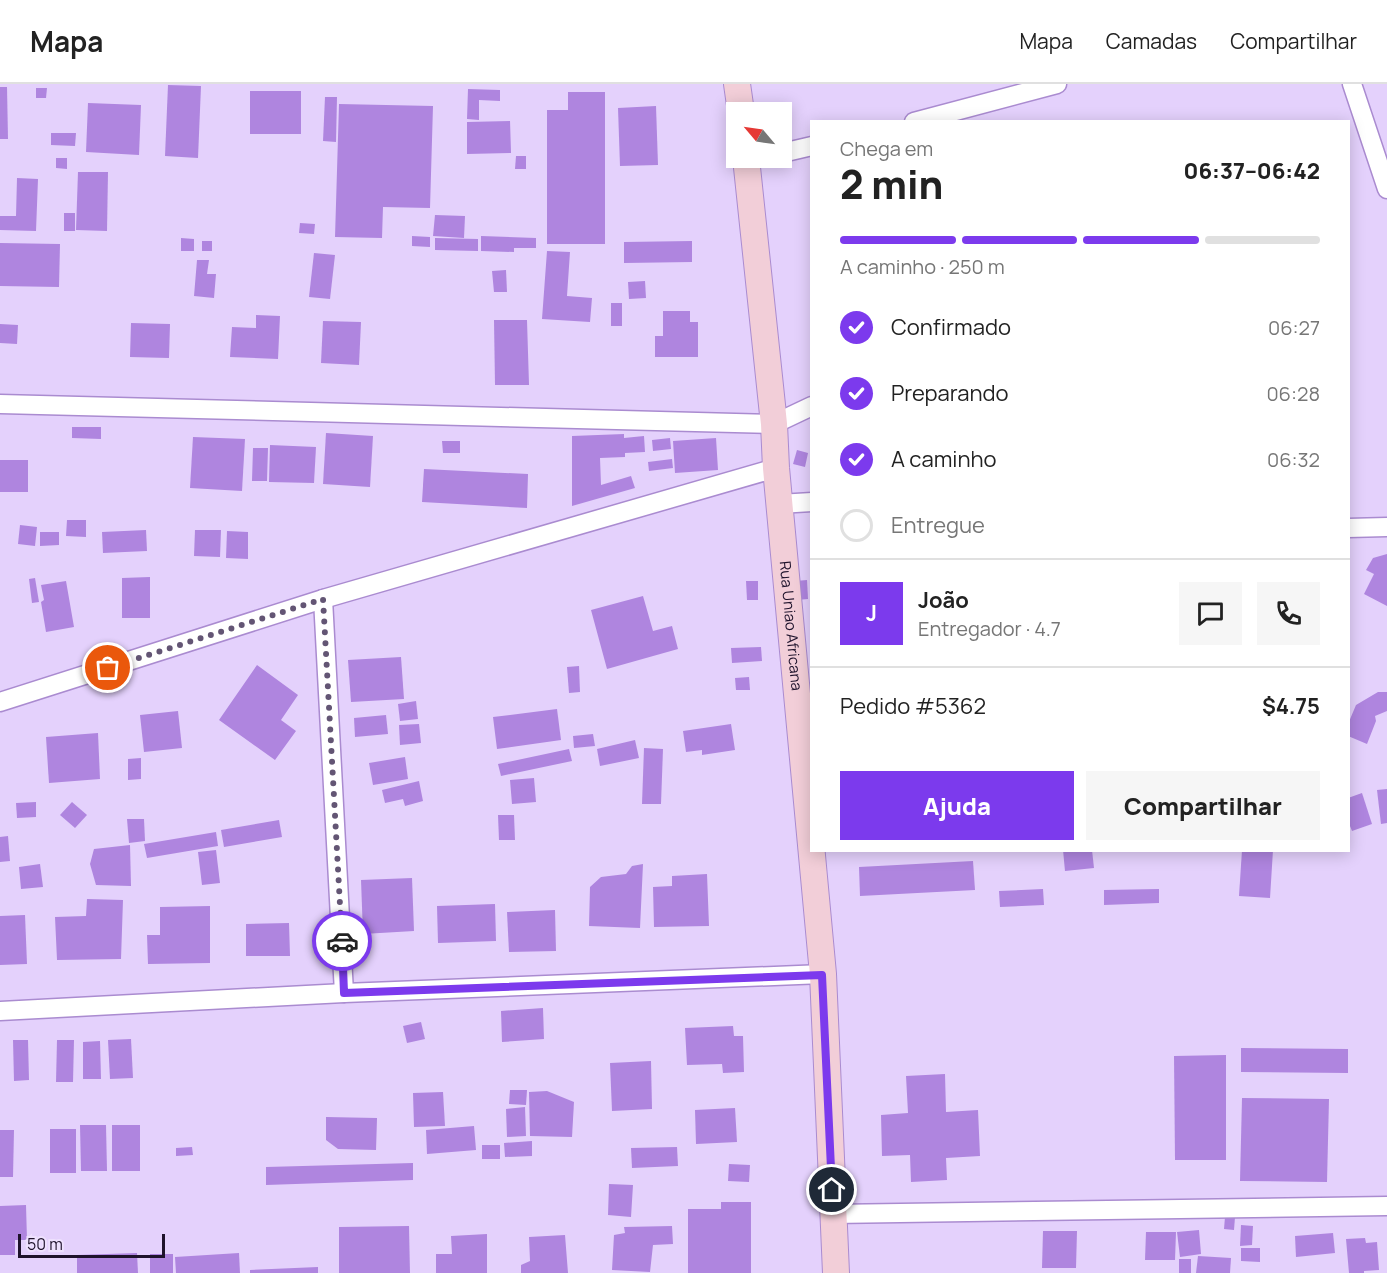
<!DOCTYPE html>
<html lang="pt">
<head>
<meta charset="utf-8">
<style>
	body { margin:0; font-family:Manrope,sans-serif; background:#f6f6f6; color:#222; height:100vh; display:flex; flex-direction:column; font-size:22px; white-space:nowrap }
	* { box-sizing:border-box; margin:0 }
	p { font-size:20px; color:#767676 }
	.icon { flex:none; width:33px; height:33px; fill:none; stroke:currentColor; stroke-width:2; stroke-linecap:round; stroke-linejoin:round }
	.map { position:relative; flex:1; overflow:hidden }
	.side { position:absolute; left:810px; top:36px; width:540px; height:732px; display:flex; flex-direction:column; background:#fff; border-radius:0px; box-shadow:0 3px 15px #0003 }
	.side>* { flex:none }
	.needle { width:39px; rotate:299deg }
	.buttons { position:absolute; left:726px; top:18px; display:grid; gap:12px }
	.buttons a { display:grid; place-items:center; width:66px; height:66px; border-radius:0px; background:#fff; box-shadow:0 3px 15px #0003; font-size:30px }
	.scale { position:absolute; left:18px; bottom:15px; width:147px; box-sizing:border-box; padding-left:6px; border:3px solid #1e122b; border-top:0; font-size:16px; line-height:21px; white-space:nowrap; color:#1e122b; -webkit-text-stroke:4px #eee1fe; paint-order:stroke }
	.pin { position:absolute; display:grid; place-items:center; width:51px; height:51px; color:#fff; margin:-26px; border:3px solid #fff; border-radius:50%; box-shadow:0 2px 6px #0007 }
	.courier { position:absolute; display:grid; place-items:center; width:60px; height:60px; margin:-30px; border:4px solid #7c3aed; border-radius:50%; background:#fff; color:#222; box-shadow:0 2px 8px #0007 }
	.headline em { font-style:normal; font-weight:800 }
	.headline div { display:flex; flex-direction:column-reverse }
	.headline { display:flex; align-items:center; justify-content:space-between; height:102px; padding:0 30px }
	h1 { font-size:39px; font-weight:800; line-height:45px }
	.bar { display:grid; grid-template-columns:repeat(4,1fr); gap:9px 6px; align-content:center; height:72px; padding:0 30px }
	.bar i { height:8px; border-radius:4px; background:#e0e0e0 }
	.bar .on { background:#7c3aed }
	.bar p { grid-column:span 4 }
	.line { display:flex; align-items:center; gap:15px; padding:0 30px; border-top:2px solid #e0e0e0 }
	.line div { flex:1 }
	.round { display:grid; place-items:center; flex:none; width:63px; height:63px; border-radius:0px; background:#f6f6f6 }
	ol { padding:0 30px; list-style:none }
	li { display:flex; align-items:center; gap:18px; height:66px }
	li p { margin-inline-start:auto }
	li .icon { padding:6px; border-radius:50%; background:#7c3aed; color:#fff; stroke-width:4 }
	li:last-child { color:#767676 }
	li i { width:33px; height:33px; border:3px solid #e0e0e0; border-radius:50% }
	.button { display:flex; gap:12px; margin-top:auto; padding:12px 30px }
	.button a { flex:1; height:69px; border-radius:0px; background:#7c3aed; color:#fff; font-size:24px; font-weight:800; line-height:69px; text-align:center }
	.button a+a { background:#f6f6f6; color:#222 }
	header { display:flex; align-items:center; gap:36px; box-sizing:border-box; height:84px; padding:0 30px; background:#fff; border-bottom:2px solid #e0e0e0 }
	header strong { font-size:28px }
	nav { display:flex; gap:33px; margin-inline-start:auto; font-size:21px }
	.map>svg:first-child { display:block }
</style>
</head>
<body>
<header>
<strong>Mapa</strong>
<nav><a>Mapa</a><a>Camadas</a><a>Compartilhar</a></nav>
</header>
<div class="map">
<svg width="1387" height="1189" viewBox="0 0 1387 1189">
	<rect width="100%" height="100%" fill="#e4d1fc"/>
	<g fill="#af85df">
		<polygon points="168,1 201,2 198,74 165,72"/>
		<polygon points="0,3 7,3 8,55 0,55"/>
		<polygon points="36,4 47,4 46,14 36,14"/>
		<polygon points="468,5 500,6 500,17 479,16 479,36 467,35"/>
		<rect x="250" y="7" width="51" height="43"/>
		<polygon points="568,8 605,8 605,160 547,160 547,26 568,26"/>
		<polygon points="325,13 337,13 336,58 323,57"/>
		<polygon points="88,19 141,21 139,71 86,68"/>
		<polygon points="339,20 433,22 430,124 383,123 382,154 335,153"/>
		<polygon points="656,22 658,81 620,82 618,24"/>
		<polygon points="510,37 511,69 467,70 467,38"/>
		<polygon points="51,49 76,49 75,62 51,61"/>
		<polygon points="516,72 526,72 526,85 515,85"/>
		<polygon points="56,74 67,74 67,85 56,84"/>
		<polygon points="78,88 108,88 107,147 76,146"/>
		<polygon points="17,94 38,95 36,147 0,146 0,132 16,132"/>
		<rect x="64" y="129" width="11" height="18"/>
		<polygon points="435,131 465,132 464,154 433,152"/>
		<polygon points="300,139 315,140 314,150 299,149"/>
		<polygon points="412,152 430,153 430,163 412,162"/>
		<polygon points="481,152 536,154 536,164 514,164 514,168 481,167"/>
		<polygon points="181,154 194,155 194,167 181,167"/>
		<polygon points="435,154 478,155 478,167 435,166"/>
		<rect x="202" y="157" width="10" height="10"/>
		<polygon points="692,157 692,178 624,179 624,158"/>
		<polygon points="0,159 60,160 59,203 0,202"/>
		<polygon points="547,167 570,168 567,212 592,214 590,238 542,235"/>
		<polygon points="314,169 335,171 330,215 309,213"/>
		<polygon points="197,176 209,176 207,190 216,190 214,214 194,212"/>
		<polygon points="506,186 507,208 494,208 492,187"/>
		<polygon points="645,197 646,214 629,215 628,198"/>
		<rect x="611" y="219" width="11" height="23"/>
		<polygon points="663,227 690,227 690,238 698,238 698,273 655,273 655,252 663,252"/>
		<polygon points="256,231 280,232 278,275 230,273 232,243 256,244"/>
		<polygon points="494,236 527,236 529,301 495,301"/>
		<polygon points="323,237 361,238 359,281 321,279"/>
		<polygon points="131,239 170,240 169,274 130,273"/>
		<polygon points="0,240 18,241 17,260 0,259"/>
		<polygon points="72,343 101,343 101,355 72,354"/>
		<polygon points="326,349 373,352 370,403 323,400"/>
		<polygon points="624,350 624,354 644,352 645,368 625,369 625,373 600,374 601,401 631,392 635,404 572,422 572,352"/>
		<polygon points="193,353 245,355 242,407 190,404"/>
		<polygon points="670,354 671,365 653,367 652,356"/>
		<polygon points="716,354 718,386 675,389 673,357"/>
		<polygon points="442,357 460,357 460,369 443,369"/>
		<polygon points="270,361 316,363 314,399 269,398"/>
		<polygon points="253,364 268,364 267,397 252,397"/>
		<polygon points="797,366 808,369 805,383 793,380"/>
		<polygon points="672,375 673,384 649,387 648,378"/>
		<rect x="0" y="376" width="28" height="32"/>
		<polygon points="424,385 528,390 527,424 422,418"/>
		<polygon points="67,436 86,436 86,453 66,452"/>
		<polygon points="20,441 37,443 35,462 18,460"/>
		<polygon points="146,446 147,467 103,469 102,448"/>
		<polygon points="195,446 221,446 220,473 194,472"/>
		<polygon points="227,447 248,448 248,475 226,474"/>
		<polygon points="40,448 59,448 59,461 40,462"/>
		<polygon points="1387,470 1387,522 1364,510 1374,490 1366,486 1373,474"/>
		<polygon points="150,493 150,534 122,534 122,494"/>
		<polygon points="35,494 39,518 32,519 29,495"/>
		<polygon points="807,496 808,515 797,516 795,497"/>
		<polygon points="66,497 74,543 46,548 41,518 44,516 41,501"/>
		<polygon points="746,497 758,497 758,516 747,516"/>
		<polygon points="643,512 653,547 672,542 678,565 607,585 591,526"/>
		<polygon points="761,563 762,577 732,579 731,564"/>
		<polygon points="401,573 404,615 351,618 348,576"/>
		<polygon points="257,581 298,611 281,636 296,647 275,676 219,636"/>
		<polygon points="579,582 580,608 569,609 567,583"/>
		<polygon points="749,593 750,606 736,606 735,594"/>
		<polygon points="1378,608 1387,608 1387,627 1375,632 1376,637 1367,660 1348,652 1348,640 1356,621"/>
		<polygon points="416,617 418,635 400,637 398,620"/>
		<polygon points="557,625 561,656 497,665 493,633"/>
		<polygon points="178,627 182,664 144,668 140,631"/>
		<polygon points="386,631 388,650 355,653 354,634"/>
		<polygon points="419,640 421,659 400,661 399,641"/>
		<polygon points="731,640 735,666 702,671 702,666 686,668 683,647"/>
		<polygon points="98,649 100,695 49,699 46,653"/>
		<polygon points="593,650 595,662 574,664 573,652"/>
		<polygon points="635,656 639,674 600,682 597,665"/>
		<polygon points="644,664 663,665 661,720 642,720"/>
		<polygon points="569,665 572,677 501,692 498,680"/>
		<polygon points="405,673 408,695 373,701 369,679"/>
		<polygon points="141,674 141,695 128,696 128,675"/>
		<polygon points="534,694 536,718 512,720 510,696"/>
		<polygon points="419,697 423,717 405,722 403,715 385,719 382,706"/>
		<polygon points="1387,705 1387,739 1381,740 1377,706"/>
		<polygon points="1362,709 1372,740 1352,747 1348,737 1348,714"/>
		<polygon points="36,718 36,733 17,734 16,719"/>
		<polygon points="72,718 87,731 75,744 60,731"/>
		<polygon points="498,731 514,731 515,756 499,756"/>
		<polygon points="127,735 144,735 145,757 129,759"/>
		<polygon points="279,736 282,753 224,763 221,746"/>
		<polygon points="216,748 218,762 147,774 144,760"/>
		<polygon points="8,752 10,777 0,778 0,753"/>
		<polygon points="130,761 131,802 96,801 90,780 94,765"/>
		<polygon points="216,766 220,799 202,801 198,768"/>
		<polygon points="1063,766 1092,766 1094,784 1065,787"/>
		<polygon points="1242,766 1273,766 1270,814 1239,812"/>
		<polygon points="973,777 975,806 860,812 859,783"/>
		<polygon points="40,780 43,803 21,805 19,783"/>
		<polygon points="643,780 640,844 589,842 590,803 601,793 626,790 632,782"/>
		<polygon points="707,790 709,842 654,843 653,803 672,802 672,792"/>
		<polygon points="412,794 414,847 363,850 361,796"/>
		<polygon points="1043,805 1044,821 1000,823 999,807"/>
		<polygon points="1159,805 1159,819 1104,821 1104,806"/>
		<polygon points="87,815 123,816 121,875 57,876 55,833 86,832"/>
		<polygon points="495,820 496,857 438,859 437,822"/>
		<polygon points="210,822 210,879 148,880 147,851 160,851 160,823"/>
		<polygon points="555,826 556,867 509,868 507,828"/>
		<polygon points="25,831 27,880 0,881 0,832"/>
		<polygon points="289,839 290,872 246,872 246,840"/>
		<polygon points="543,924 544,955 502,958 501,927"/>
		<polygon points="421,938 425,955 407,959 403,942"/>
		<polygon points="733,942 734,952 743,952 744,988 723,989 722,980 687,981 685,944"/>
		<polygon points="131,955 133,994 110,995 108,956"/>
		<polygon points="13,956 28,956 29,996 14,997"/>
		<polygon points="57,956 74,956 73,998 56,998"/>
		<polygon points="100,957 101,995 83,995 83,958"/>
		<polygon points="1241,964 1348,965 1348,989 1241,988"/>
		<polygon points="1226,971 1226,1076 1175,1076 1174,972"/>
		<polygon points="651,977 652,1025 612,1027 610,979"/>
		<polygon points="945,990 946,1028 978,1026 980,1072 946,1074 947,1096 911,1098 910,1071 882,1072 881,1031 908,1029 906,992"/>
		<polygon points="510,1006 527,1006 526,1021 509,1020"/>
		<polygon points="547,1007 574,1018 572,1053 530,1052 529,1008"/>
		<polygon points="443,1008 445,1042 414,1043 413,1009"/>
		<polygon points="1242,1014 1329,1015 1327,1098 1240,1097"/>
		<polygon points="525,1023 526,1052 507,1053 506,1025"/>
		<polygon points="735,1024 737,1058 696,1060 695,1026"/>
		<polygon points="326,1033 377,1034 376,1066 338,1065 326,1056"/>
		<polygon points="80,1041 106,1041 107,1087 81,1087"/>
		<rect x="112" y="1041" width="28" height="46"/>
		<polygon points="474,1042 476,1066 427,1070 426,1046"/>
		<rect x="50" y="1045" width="26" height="44"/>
		<polygon points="0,1046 14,1046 13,1093 0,1093"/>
		<polygon points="532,1057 532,1072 505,1073 504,1059"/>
		<rect x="482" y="1061" width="18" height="14"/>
		<polygon points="192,1063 193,1071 176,1072 176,1064"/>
		<polygon points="677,1063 678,1082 632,1084 631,1064"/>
		<polygon points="413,1079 413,1096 266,1101 266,1083"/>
		<polygon points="729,1080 750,1081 749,1098 728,1097"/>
		<polygon points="609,1100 633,1101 631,1133 608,1131"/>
		<polygon points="721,1118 751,1118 751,1189 688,1189 688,1125 721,1125"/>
		<polygon points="26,1121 27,1156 15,1156 15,1171 0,1171 0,1122"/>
		<polygon points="1225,1133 1235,1133 1234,1146 1224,1145"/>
		<polygon points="1241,1141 1253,1142 1252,1161 1240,1162"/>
		<polygon points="409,1142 410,1189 339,1189 339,1143"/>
		<polygon points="672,1142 673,1160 653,1161 650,1188 612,1186 614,1151 625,1149 624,1143"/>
		<polygon points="1199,1146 1201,1170 1180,1173 1177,1148"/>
		<polygon points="1043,1147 1077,1147 1076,1184 1042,1184"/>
		<polygon points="1146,1148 1176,1148 1175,1176 1145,1176"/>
		<polygon points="1333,1149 1335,1169 1296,1173 1295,1152"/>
		<polygon points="487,1150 487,1189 436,1189 436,1170 452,1170 451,1152"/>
		<polygon points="565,1151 568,1189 521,1189 521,1181 530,1177 529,1153"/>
		<polygon points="1365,1154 1366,1159 1377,1158 1379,1186 1364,1187 1364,1189 1349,1189 1346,1155"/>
		<polygon points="1241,1164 1260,1164 1260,1178 1241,1177"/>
		<polygon points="137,1169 138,1189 77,1189 77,1171"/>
		<polygon points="239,1169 240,1189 176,1189 175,1173"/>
		<rect x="150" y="1170" width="23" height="19"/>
		<polygon points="1198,1172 1231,1174 1230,1189 1196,1189"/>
		<rect x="1179" y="1175" width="12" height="14"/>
		<polygon points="318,1183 318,1189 250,1189 250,1186"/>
	</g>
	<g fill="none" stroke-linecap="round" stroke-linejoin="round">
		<defs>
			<g id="minor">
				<polyline points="1352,0 1387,105"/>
				<polyline points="914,38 1057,0"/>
				<polyline points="782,69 812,62"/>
				<polyline points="0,320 774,340 812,322"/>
				<polyline points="779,420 812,418"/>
				<polyline points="1348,444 1387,443"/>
				<polyline points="323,515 344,909"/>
				<polyline points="0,618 323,515 776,384"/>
				<polyline points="0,927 344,909 823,890"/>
				<polyline points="833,1130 1387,1122"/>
			</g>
			<g id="secondary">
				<polyline points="737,0 741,28"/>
				<path id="s1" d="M746,74L774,340L776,384L823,890L836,1189"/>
			</g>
		</defs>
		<use href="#minor" stroke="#aa8bd0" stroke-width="21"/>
		<use href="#secondary" stroke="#aa8bd0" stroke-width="28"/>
		<use href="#minor" stroke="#fff" stroke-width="18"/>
		<use href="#secondary" stroke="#f2ced8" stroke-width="26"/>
	</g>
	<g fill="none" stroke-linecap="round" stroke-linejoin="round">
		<polyline stroke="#635574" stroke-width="6" stroke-dasharray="0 10.8" points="108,584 323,515 342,857"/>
		<polyline stroke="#7c3aed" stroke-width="8" points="342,857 344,909 822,891 832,1106"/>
	</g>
	<g text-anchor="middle" stroke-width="4.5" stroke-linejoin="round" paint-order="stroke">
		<g font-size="15" fill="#1e122b" stroke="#eee1fe">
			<text dy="5" stroke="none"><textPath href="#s1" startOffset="470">Rua Uniao Africana</textPath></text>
		</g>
	</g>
</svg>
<div class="buttons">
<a><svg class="needle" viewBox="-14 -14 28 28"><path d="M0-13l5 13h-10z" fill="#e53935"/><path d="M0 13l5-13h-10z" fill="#767676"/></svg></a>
</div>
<div class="scale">50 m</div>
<div class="pin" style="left:108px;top:584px;background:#ea580c"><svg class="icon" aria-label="bag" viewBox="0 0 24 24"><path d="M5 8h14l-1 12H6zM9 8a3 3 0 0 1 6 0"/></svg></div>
<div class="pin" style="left:832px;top:1106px;background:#1f2937"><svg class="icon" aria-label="home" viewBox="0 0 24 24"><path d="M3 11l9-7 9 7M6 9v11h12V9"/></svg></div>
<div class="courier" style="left:342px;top:857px"><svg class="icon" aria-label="car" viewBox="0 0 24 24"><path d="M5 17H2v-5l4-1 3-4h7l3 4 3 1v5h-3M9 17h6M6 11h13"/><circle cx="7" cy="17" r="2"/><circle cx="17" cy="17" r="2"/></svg></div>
<section class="side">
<div class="headline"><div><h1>2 min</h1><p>Chega em</p></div><em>06:37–06:42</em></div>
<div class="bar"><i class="on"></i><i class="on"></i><i class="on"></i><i></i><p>A caminho · 250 m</p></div>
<ol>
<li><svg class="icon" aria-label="check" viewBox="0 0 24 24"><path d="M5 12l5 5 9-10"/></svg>Confirmado<p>06:27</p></li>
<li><svg class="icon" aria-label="check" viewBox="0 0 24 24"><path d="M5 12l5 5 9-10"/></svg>Preparando<p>06:28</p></li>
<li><svg class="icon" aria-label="check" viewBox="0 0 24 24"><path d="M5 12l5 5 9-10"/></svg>A caminho<p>06:32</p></li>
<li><i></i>Entregue</li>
</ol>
<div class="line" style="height:108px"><b class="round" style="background:#7c3aed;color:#fff">J</b><div><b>João</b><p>Entregador · 4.7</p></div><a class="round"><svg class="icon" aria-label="chat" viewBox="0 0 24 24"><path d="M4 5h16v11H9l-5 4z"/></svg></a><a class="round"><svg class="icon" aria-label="phone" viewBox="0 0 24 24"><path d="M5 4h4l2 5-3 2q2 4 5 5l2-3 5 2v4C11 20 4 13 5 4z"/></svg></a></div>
<div class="line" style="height:78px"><div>Pedido #5362</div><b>$4.75</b></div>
<div class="button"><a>Ajuda</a><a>Compartilhar</a></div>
</section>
</div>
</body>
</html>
